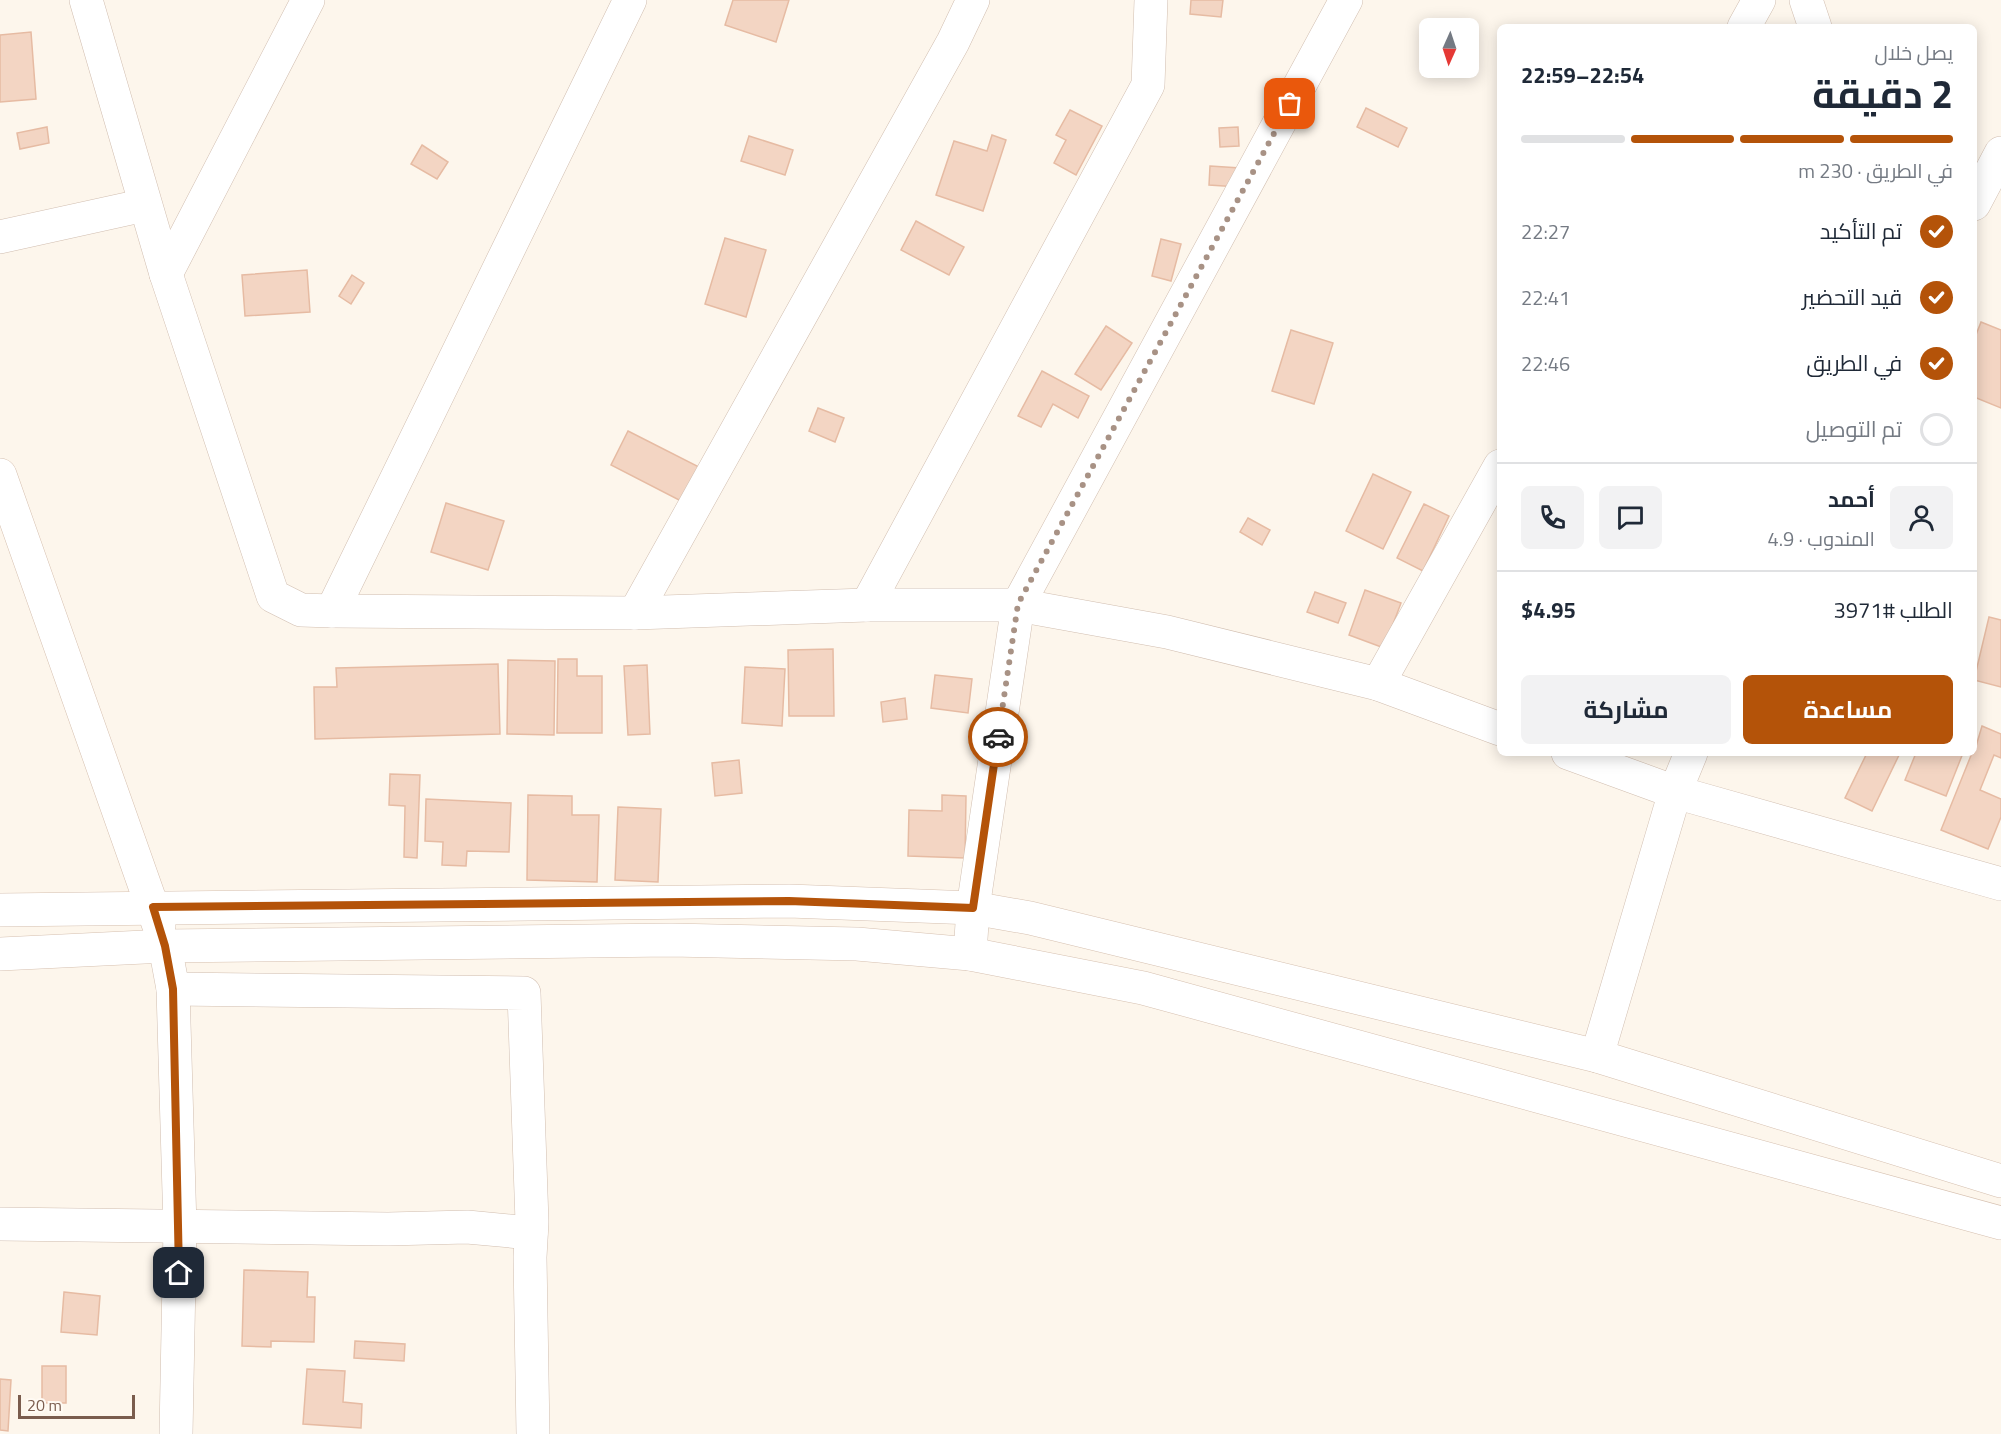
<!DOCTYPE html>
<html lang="ar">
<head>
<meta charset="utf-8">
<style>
	body { margin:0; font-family:"Titillium Web",Cairo,sans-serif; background:#f2f2f3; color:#1f2937; direction:rtl; height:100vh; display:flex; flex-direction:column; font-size:22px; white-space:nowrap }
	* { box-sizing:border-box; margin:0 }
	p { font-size:20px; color:#747a83 }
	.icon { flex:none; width:33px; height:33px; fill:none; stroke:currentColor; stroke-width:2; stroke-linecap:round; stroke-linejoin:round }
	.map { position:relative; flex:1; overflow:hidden; direction:ltr }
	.side { position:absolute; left:1497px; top:24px; width:480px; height:732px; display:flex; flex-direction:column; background:#fff; border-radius:9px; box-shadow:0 3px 15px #0003; direction:rtl }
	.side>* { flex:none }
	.needle { width:39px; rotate:183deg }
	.tools { position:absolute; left:1419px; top:18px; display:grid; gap:12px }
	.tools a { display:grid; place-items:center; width:60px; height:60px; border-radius:9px; background:#fff; box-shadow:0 3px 15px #0003; font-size:30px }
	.scale { position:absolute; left:18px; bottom:15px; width:117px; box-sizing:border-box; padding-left:6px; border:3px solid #7a5c4d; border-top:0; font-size:16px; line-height:21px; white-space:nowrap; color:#7a5c4d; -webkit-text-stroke:4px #fffaf3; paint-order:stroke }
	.pin { position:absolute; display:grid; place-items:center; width:51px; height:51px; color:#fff; margin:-26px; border-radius:12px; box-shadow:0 3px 9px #0006 }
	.courier { position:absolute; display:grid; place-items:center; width:60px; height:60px; margin:-30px; border:4px solid #b45309; border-radius:50%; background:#fff; color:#222; box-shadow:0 2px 8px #0007 }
	.summary em { font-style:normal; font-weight:700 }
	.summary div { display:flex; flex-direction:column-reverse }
	.summary { display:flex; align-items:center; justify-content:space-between; height:102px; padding:0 24px }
	h1 { font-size:39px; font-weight:700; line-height:45px }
	.bar { display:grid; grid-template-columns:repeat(4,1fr); gap:9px 6px; align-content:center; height:72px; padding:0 24px }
	.bar i { height:8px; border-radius:4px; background:#e0e1e3 }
	.bar .active { background:#b45309 }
	.bar p { grid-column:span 4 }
	.line { display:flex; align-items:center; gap:15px; padding:0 24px; border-top:2px solid #e0e1e3 }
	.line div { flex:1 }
	.round { display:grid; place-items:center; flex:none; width:63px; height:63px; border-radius:9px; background:#f2f2f3 }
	ol { padding:0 24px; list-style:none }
	li { display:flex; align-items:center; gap:18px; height:66px }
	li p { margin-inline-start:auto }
	li .icon { padding:6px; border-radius:50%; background:#b45309; color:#fff; stroke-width:4 }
	li:last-child { color:#747a83 }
	li i { width:33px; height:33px; border:3px solid #e0e1e3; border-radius:50% }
	.cta { display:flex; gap:12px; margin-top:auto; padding:12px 24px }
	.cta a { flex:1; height:69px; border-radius:9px; background:#b45309; color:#fff; font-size:24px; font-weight:700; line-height:69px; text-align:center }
	.cta a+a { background:#f2f2f3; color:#1f2937 }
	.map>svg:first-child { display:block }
</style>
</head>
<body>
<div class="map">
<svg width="2001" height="1434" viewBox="0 0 2001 1434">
	<rect width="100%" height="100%" fill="#fdf6ec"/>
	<g fill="#f3d5c3" stroke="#e6bba3" stroke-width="1.5">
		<polygon points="733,0 789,0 776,42 725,25"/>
		<polygon points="1191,0 1223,0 1221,17 1190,14"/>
		<polygon points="31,32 36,99 0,102 0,35"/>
		<polygon points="1366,108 1407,128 1398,147 1357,127"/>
		<polygon points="1070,110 1102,126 1076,175 1054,163 1066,140 1056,135"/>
		<polygon points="47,127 49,143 20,149 17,133"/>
		<polygon points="1238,127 1239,146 1220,147 1219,128"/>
		<polygon points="992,135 1006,140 983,211 936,195 954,141 987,151"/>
		<polygon points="749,136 793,150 785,175 741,161"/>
		<polygon points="422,145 448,162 437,179 411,164"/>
		<polygon points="1210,166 1240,168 1239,187 1209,185"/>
		<polygon points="916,221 964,247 949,275 901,250"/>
		<polygon points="725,238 766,250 746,317 705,304"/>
		<polygon points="1161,239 1181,244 1171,281 1152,276"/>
		<polygon points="307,270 310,312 245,316 242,275"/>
		<polygon points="352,275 364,283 351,304 339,296"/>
		<polygon points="1981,322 2001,330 2001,408 1974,397 1974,340"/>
		<polygon points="1106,326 1132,343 1101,390 1075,374"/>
		<polygon points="1291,330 1333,343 1314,404 1272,391"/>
		<polygon points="1042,371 1089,396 1078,418 1053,404 1041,427 1018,416"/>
		<polygon points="818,408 844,418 835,442 809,431"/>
		<polygon points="628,431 699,467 681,501 611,465"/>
		<polygon points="1373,474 1411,492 1383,549 1346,531"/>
		<polygon points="446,503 504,521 488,570 431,552"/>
		<polygon points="1424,504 1449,516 1423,571 1397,558"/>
		<polygon points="1248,518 1270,530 1262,545 1240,532"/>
		<polygon points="1365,590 1401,603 1384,648 1349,635"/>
		<polygon points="1315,592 1346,603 1338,623 1307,612"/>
		<polygon points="1989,617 2001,620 2001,687 1974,680"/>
		<polygon points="833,649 834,716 789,716 788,650"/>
		<polygon points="558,659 577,659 577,676 602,676 602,733 557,733"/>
		<polygon points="508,660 555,661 554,735 507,734"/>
		<polygon points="498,664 500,734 315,739 314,687 337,687 336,668"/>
		<polygon points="647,665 650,734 628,735 624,666"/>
		<polygon points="745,667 785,669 782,726 742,723"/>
		<polygon points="935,675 972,679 968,713 931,708"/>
		<polygon points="905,698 907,719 883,722 881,702"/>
		<polygon points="1982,726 2001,734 2001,758 1994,755 1980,790 2001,799 2001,817 1988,849 1941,830 1972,753 1974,753"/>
		<polygon points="1867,753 1900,753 1872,811 1845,798"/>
		<polygon points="1916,753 1963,753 1946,796 1905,780"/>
		<polygon points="739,760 742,793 715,796 712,763"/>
		<polygon points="390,774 420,775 417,858 404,857 405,806 389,805"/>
		<polygon points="528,795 572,796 572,815 599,815 597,882 527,880"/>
		<polygon points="942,795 966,796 965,858 908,856 909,810 942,811"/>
		<polygon points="426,799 511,803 509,852 467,851 466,866 442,865 443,842 425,841"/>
		<polygon points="618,807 661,809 658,882 615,880"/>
		<polygon points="244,1270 308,1272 307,1297 315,1297 314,1342 271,1341 271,1347 242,1346"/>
		<polygon points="64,1292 100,1296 97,1335 61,1332"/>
		<polygon points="355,1341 405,1344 404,1361 354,1358"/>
		<rect x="42" y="1366" width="24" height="37"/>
		<polygon points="307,1369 345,1371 343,1402 362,1404 361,1428 303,1424"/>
		<polygon points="0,1379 11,1380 8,1431 0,1430"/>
	</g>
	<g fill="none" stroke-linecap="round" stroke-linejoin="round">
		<defs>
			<g id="street">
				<polyline points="86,0 166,274 273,596 301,610 332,611 635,613 867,605 1018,605 1167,632 1378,684 1500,729"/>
				<polyline points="1806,0 1815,27"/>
				<polyline points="1744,27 1759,0"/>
				<polyline points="1974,204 2001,153"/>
				<polyline points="0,237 145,205"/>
				<polyline points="166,274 308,0"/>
				<polyline points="867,605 1148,85 1151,0"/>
				<polyline points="332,611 630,0"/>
				<polyline points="635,613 953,42 973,0"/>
				<polyline points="1378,684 1500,466"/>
				<polyline points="1568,753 1675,792 2001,884"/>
				<polyline points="165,946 173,989 180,1227 176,1434"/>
				<polyline points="970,954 973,908 1018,605 1346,0"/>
				<polyline points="173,989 524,993 532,1222 530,1257 533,1434"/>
				<polyline points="1597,1056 1675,792 1691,753"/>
				<polyline points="0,1224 388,1229 467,1227 531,1233"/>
			</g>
			<g id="secondary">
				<polyline points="0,475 159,926"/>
				<polyline points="0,910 789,901 973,908 1030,918 1597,1056 2001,1181"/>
				<polyline points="0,954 165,946 671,940 857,944 970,954 1143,988 2001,1223"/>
			</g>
		</defs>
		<use href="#street" stroke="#d1beb0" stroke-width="34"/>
		<use href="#secondary" stroke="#d6c0b0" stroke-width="34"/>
		<use href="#street" stroke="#fff" stroke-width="33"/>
		<use href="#secondary" stroke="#fff" stroke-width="33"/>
	</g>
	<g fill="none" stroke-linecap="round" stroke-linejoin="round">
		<polyline stroke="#a89285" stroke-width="6" stroke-dasharray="0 10.8" points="998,737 1018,604 1290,104"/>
		<polyline stroke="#b45309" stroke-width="8" points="179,1273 173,989 165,946 153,907 789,901 973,908 998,737"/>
	</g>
</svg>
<div class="tools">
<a><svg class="needle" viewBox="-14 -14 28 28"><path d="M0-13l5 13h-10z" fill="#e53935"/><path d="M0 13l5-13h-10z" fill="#747a83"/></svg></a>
</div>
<div class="scale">20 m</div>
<div class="pin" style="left:1290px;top:104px;background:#ea580c"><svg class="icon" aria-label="bag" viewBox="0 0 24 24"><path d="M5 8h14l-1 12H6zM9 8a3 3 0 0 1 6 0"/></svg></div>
<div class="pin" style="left:179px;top:1273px;background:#1f2937"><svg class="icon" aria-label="home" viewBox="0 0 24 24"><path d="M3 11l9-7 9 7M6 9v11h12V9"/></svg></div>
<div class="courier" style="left:998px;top:737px"><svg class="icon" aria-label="car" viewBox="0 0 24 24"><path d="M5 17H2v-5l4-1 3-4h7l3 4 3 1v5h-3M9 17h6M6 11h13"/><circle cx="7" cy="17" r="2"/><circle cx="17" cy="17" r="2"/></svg></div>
<section class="side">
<div class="summary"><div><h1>2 دقيقة</h1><p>يصل خلال</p></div><em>22:54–22:59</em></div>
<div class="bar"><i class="active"></i><i class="active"></i><i class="active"></i><i></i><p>في الطريق · 230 m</p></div>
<ol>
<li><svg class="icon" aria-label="check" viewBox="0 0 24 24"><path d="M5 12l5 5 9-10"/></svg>تم التأكيد<p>22:27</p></li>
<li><svg class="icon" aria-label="check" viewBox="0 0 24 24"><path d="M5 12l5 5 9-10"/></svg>قيد التحضير<p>22:41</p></li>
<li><svg class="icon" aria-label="check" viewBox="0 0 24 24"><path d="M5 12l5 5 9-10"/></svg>في الطريق<p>22:46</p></li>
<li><i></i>تم التوصيل</li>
</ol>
<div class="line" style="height:108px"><a class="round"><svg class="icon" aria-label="person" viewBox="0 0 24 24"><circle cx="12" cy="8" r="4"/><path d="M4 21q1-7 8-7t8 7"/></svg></a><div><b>أحمد</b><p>المندوب · 4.9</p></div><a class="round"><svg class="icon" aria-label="chat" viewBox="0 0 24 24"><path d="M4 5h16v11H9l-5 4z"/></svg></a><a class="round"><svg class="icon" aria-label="phone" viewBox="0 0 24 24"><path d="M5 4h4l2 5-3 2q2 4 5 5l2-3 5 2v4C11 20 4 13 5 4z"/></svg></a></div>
<div class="line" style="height:78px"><div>الطلب #3971</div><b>$4.95</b></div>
<div class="cta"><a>مساعدة</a><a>مشاركة</a></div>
</section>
</div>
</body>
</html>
